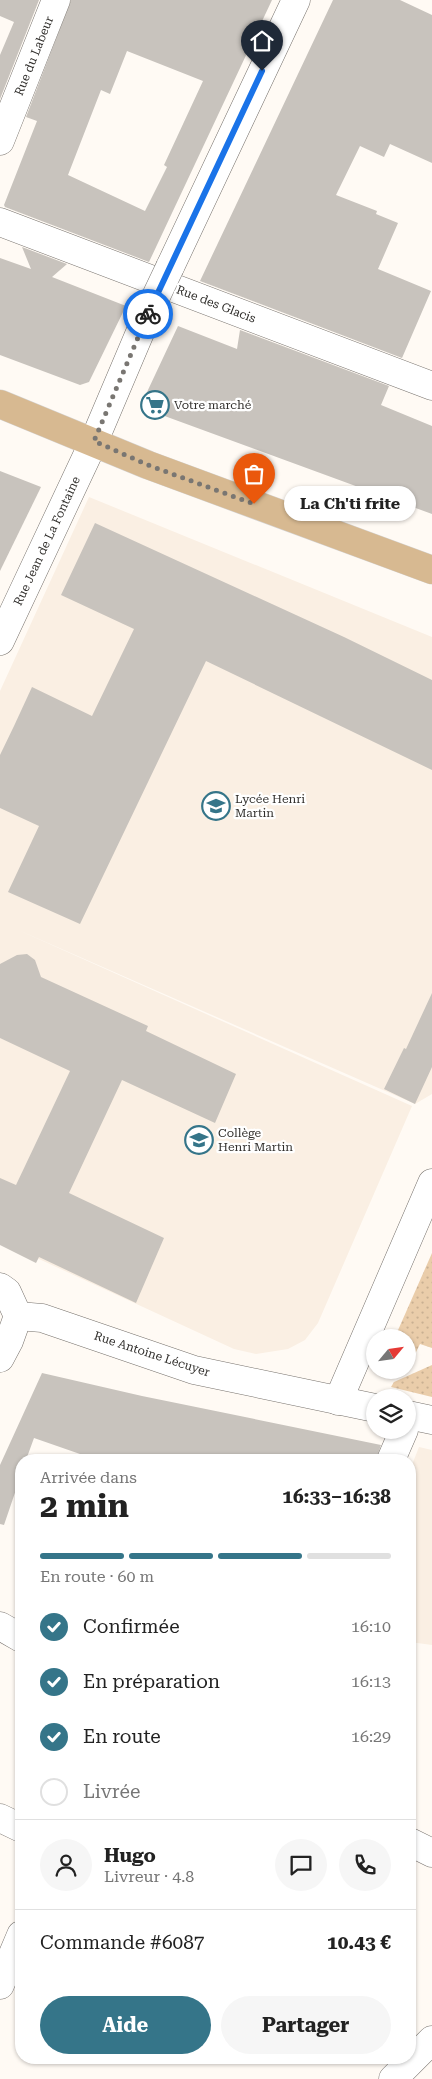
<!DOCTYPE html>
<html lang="fr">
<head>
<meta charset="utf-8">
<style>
	body { margin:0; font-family:"Roboto Serif",serif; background:#f6f6f6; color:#222; height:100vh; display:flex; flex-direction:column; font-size:19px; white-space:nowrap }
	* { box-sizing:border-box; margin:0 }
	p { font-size:16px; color:#767676 }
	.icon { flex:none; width:28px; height:28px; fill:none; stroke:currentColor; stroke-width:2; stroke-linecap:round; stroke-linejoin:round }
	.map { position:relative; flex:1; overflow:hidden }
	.side { position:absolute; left:15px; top:1454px; width:401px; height:610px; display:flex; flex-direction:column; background:#fff; border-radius:20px; box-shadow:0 1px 4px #0004 }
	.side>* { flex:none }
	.needle { width:32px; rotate:61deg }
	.controls { position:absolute; left:366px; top:1329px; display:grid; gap:10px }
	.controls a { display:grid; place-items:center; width:50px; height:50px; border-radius:50%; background:#fff; box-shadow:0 1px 4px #0004; font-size:25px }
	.pin { position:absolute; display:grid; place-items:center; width:42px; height:42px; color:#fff; margin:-51px -21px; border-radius:50% 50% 50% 0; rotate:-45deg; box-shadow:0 0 5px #0007 }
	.pin .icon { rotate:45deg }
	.courier { position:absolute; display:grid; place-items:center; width:50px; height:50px; margin:-25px; border:4px solid #1a73e8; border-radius:50%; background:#fff; color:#222; box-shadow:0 1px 6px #0007 }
	.bubble { position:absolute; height:35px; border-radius:18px; background:#fff; box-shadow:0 1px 4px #0004; font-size:16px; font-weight:700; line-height:35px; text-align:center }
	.overview em { font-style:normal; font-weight:700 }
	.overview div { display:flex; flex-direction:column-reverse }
	.overview { display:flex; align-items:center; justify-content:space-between; height:85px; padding:0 25px }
	h1 { font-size:32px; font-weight:700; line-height:38px }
	.bar { display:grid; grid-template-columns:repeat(4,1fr); gap:8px 5px; align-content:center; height:60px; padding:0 25px }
	.bar i { height:6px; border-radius:4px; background:#e0e0e0 }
	.bar .on { background:#357589 }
	.bar p { grid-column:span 4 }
	.line { display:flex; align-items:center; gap:12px; padding:0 25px; border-top:1px solid #e0e0e0 }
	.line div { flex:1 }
	.round { display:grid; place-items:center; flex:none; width:52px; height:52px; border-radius:26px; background:#f6f6f6 }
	ol { padding:0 25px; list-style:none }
	li { display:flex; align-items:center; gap:15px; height:55px }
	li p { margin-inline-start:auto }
	li .icon { padding:5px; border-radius:50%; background:#357589; color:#fff; stroke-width:4 }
	li:last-child { color:#767676 }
	li i { width:28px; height:28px; border:2px solid #e0e0e0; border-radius:50% }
	.cta { display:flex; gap:10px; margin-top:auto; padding:10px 25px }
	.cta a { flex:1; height:58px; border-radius:30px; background:#357589; color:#fff; font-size:20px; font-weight:700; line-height:58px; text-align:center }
	.cta a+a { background:#f6f6f6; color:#222 }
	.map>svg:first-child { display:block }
</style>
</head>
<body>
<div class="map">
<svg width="432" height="2079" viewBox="0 0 432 2079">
	<defs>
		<pattern id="grass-dots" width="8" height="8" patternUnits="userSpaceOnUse" patternTransform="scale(1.25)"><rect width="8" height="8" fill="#eacdaa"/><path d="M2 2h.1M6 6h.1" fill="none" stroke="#c9b092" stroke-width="1.8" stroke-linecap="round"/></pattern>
	</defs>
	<rect width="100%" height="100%" fill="#fffaf4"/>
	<g fill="#faefe3">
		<polygon points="89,497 432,637 432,1094 415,1104 16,929 412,1106 318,1323 305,1340 288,1349 256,1354 234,1349 0,1241 0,691"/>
		<polygon points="419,1447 432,1450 432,1645 410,1642 410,1617 412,1613 410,1612 410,1470"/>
	</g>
	<g fill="url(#grass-dots)">
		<polygon points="432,1253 432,1348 420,1344 416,1352 408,1359 408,1338 395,1337"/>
		<polygon points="432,1365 432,1397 391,1387 394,1382"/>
	</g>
	<g fill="#c8c3bd" fill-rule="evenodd">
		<polygon points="0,0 39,0 0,99 0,55 14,22 0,16"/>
		<path d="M71,0H272L149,262L5,207L4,205L37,121L26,117ZM127,51L203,81L164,165L167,167L145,211L68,175L101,90L110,94Z"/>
		<polygon points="333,0 400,0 432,15 432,163 390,144 384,157 360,146 336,195 377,211 376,214 398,223 378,269 431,291 402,358 200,281"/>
		<polygon points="22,247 67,264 52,277 126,306 89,382 80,385 0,355 0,258 31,269"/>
		<polygon points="178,326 237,349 240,330 389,386 381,405 432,426 432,514 140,407"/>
		<polygon points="0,471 41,487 0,571"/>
		<polygon points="95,523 344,637 432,680 432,770 206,661 80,924 8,892 39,826 0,808 0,755 14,726 32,687 92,716 134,629 61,595"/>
		<polygon points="27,954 35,960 41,977 148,1026 146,1031 236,1074 215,1123 122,1080 69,1193 164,1238 136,1303 39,1257 36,1263 0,1245 0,1178 16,1185 70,1071 0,1038 0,964 17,955"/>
		<polygon points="432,993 432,1067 415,1104 384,1089 404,1048 406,1049"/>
		<polygon points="42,1373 142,1396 381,1445 376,1460 79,1460 80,1454 34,1438 26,1460 21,1460 21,1475 4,1525 0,1524 0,1465"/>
	</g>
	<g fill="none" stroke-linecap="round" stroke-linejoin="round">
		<defs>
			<g id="minor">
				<polyline points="0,141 56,0"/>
				<polyline points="0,222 432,386"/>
				<polyline points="170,267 296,0"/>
				<polyline points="0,641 94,441 150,309"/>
				<polyline points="0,1287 7,1292 18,1316 9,1341 0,1358"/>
				<polyline points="18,1316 42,1318 194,1370 375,1408"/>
				<polyline points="338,1401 432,1183"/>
				<polyline points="408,1415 432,1420"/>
				<polyline points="391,1460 404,1430"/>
				<polyline points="0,1626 21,1638"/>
				<polyline points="0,1818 21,1828"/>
				<polyline points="410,1842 432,1853"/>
				<polyline points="0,1985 21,1935"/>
				<polyline points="393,2079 432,2040"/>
			</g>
			<polyline id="major" points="0,404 148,465 432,570"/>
		</defs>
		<use href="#minor" stroke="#77726d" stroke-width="29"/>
		<use href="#major" stroke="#d6d5d5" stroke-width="29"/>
		<use href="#minor" stroke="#fff" stroke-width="28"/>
		<use href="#major" stroke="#d7b991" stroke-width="28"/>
		<defs>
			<polyline id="minor-bridge" points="150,309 170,267"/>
		</defs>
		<use href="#minor-bridge" stroke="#77726d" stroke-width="29" stroke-linecap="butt"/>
		<use href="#minor-bridge" stroke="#fff" stroke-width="28"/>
	</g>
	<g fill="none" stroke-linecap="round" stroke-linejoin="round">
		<polyline stroke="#797672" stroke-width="5" stroke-dasharray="0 9" points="148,314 94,441 148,465 254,504"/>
		<polyline stroke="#1a73e8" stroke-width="6" points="148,314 262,71"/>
	</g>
	<defs>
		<symbol id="supermarket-ring" viewBox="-11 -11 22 22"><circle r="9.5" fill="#fff" stroke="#357589" stroke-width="1.5"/><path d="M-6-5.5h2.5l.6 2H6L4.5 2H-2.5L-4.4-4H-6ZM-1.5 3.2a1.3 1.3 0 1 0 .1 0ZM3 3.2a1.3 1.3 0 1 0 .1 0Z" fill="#357589"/></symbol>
		<symbol id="school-ring" viewBox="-11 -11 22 22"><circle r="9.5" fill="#fff" stroke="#357589" stroke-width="1.5"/><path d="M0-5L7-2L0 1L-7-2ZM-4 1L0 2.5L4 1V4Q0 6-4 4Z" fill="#357589"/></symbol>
	</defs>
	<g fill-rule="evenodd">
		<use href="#supermarket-ring" x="139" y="389" width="32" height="32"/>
		<use href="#school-ring" x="200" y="790" width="32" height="32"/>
		<use href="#school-ring" x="183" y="1124" width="32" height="32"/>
	</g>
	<g text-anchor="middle" stroke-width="4.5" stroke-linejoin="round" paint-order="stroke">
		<g font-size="12" fill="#312f2c" stroke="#fff">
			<text transform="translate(34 56) rotate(-68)" y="4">Rue du Labeur</text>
			<text transform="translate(216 304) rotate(21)" y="4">Rue des Glacis</text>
			<text transform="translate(47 541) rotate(-65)" y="4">Rue Jean de La Fontaine</text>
			<text transform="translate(152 1354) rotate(18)" y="4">Rue Antoine Lécuyer</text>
		</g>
		<g font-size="12" fill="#312f2c" stroke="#fff" text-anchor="start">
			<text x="174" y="409">Votre marché</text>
			<text x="235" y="803">Lycée Henri<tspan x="235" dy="14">Martin</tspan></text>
			<text x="218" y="1137">Collège<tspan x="218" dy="14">Henri Martin</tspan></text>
		</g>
	</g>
</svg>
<div class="controls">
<a><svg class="needle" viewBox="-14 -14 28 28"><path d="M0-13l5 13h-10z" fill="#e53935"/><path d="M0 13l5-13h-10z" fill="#767676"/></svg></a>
<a><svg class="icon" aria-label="layers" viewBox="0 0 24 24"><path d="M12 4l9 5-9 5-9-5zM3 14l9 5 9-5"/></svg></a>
</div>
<div class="pin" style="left:254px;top:504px;background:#ea580c"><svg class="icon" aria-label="bag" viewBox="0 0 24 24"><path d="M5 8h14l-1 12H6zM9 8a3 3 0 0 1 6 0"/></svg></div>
<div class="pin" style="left:262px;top:71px;background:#1f2937"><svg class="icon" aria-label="home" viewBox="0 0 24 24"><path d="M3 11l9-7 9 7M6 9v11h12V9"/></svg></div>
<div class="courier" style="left:148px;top:314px"><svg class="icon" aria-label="bike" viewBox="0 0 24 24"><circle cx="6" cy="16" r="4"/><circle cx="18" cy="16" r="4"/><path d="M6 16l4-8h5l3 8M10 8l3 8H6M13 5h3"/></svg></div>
<div class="bubble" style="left:284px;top:486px;width:132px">La Ch'ti frite</div>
<section class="side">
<div class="overview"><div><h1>2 min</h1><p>Arrivée dans</p></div><em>16:33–16:38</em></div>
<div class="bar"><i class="on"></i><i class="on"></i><i class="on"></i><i></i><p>En route · 60 m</p></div>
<ol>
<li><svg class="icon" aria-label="check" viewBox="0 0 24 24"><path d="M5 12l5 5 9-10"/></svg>Confirmée<p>16:10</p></li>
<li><svg class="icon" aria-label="check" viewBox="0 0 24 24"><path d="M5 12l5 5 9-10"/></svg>En préparation<p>16:13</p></li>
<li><svg class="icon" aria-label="check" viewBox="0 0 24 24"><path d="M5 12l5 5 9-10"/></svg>En route<p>16:29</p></li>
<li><i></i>Livrée</li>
</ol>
<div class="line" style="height:90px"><a class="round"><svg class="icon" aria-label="person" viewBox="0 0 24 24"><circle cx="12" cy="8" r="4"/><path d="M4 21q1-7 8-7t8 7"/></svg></a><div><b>Hugo</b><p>Livreur · 4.8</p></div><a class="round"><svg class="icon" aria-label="chat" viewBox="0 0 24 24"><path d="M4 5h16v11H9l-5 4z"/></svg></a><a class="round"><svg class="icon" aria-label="phone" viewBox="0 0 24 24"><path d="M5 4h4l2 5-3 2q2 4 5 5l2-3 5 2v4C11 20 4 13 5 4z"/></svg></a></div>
<div class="line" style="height:65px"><div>Commande #6087</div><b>10.43 €</b></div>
<div class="cta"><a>Aide</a><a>Partager</a></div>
</section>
</div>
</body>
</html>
